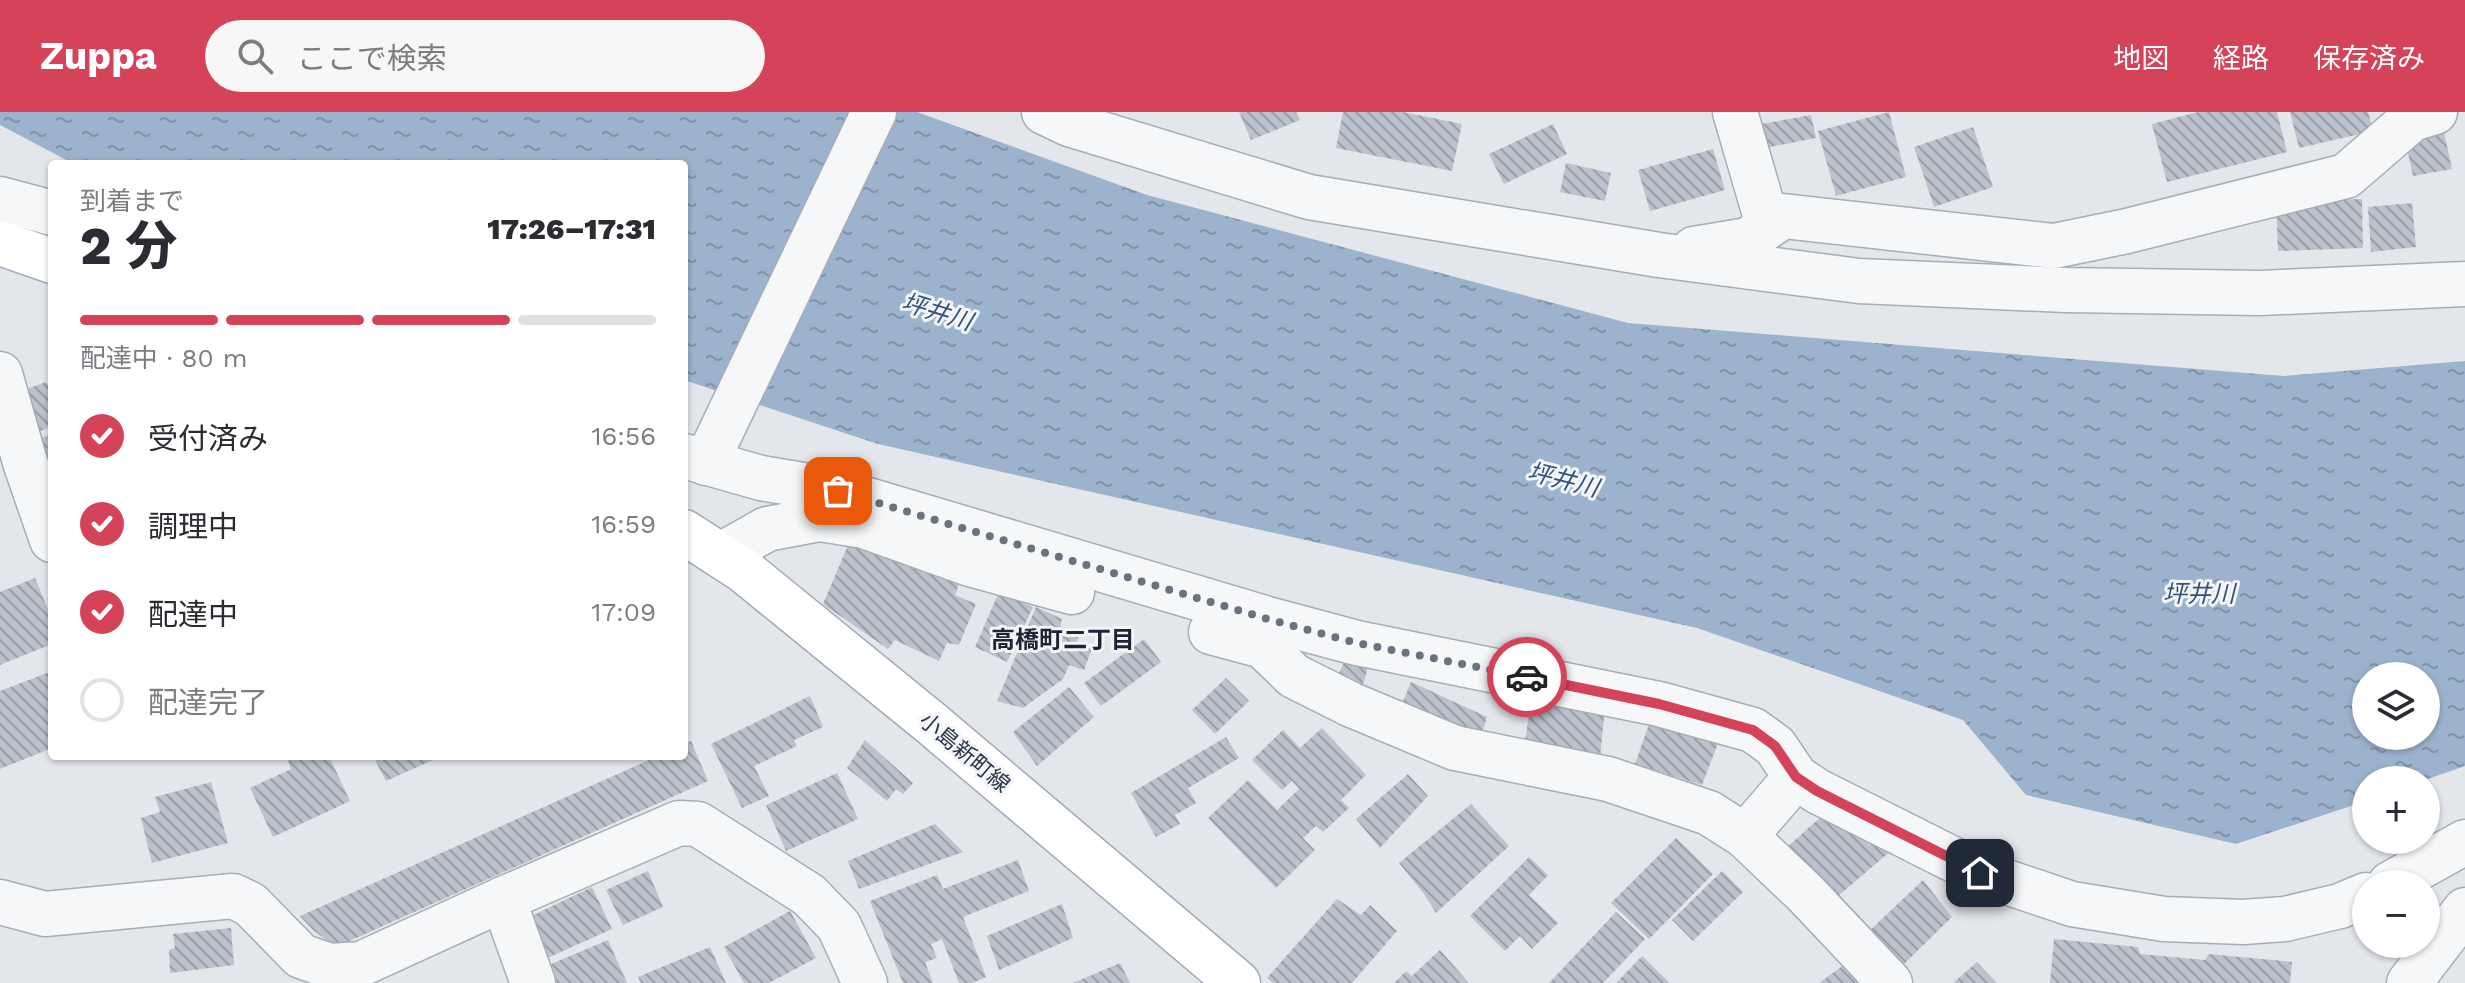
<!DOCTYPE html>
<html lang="ja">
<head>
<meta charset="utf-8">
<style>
	body { margin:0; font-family:"Work Sans","Noto Sans JP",sans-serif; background:#f7f7f7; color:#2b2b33; height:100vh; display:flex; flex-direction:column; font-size:30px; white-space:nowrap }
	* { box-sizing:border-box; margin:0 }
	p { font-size:26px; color:#7c7c81 }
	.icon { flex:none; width:44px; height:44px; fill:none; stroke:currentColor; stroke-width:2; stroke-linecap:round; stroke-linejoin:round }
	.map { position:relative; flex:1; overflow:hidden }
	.sheet { position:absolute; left:48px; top:48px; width:640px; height:600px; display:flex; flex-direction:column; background:#fff; border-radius:8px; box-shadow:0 2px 6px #0004 }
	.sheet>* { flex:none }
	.tools { position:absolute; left:2352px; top:550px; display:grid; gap:16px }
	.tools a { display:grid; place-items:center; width:88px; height:88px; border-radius:50%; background:#fff; box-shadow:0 2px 6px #0004; font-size:40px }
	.pin { position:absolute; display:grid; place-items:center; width:68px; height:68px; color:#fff; margin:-34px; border-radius:16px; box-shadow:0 4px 12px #0006 }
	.courier { position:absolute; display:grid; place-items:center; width:80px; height:80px; margin:-40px; border:6px solid #d54358; border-radius:50%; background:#fff; color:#222; box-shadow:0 2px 10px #0007 }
	.overview em { font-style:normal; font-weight:800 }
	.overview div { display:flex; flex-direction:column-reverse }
	.overview { display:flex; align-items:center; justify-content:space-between; height:136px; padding:0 32px }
	h1 { font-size:52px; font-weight:800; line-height:60px }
	.bar { display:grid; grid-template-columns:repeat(4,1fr); gap:12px 8px; align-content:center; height:96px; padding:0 32px }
	.bar i { height:10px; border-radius:6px; background:#e1e1e2 }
	.bar .current { background:#d54358 }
	.bar p { grid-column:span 4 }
	ol { padding:0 32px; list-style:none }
	li { display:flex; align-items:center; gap:24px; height:88px }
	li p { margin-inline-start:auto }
	li .icon { padding:8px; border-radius:50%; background:#d54358; color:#fff; stroke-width:4 }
	li:last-child { color:#7c7c81 }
	li i { width:44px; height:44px; border:4px solid #e1e1e2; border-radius:50% }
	header { display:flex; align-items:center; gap:48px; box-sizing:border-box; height:112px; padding:0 40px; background:#d54358; color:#fff }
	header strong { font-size:38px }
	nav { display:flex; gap:44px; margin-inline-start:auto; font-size:28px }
	.search { width:560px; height:72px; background:#f7f7f7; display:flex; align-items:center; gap:20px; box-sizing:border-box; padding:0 28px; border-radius:44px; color:#7c7c81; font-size:30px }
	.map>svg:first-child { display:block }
</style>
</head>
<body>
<header>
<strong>Zuppa</strong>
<div class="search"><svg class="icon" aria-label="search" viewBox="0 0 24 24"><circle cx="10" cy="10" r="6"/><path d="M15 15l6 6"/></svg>ここで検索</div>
<nav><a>地図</a><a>経路</a><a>保存済み</a></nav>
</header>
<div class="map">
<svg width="2465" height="871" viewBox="0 0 2465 871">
	<defs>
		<pattern id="water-ripples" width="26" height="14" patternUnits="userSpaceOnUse" patternTransform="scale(2)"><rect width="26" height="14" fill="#9cb3cd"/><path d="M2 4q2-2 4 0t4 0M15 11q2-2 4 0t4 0" fill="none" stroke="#7f92a8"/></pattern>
		<pattern id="building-back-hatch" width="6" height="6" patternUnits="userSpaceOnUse" patternTransform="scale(2)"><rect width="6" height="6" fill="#bcc2cc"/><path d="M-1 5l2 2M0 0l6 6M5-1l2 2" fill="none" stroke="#999ea7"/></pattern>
	</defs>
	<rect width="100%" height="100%" fill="#e3e6eb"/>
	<path fill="url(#water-ripples)" fill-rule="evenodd" d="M0,0H917L1147,83L1628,211L2284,264L2465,249V654L2425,668H2366V689L2236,732L2026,683L1963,608L1697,516L878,332L684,268V52H74L0,13ZM2366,564H2426V624H2366Z"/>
	<g fill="url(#building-back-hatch)">
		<polygon points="1239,0 1296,0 1300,8 1251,28"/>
		<polygon points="1343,0 1403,0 1462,12 1452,59 1336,36"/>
		<polygon points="1889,0 1906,65 1836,84 1818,19"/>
		<polygon points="2198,0 2277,0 2287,40 2167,70 2152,12"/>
		<polygon points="2290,0 2368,0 2373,19 2299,36"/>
		<polygon points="1811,3 1816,26 1760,37 1756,13"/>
		<polygon points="1553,12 1567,42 1504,72 1489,42"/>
		<polygon points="1973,15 1993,75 1934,95 1914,35"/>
		<polygon points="2444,20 2452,57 2413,64 2405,27"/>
		<polygon points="1713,37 1725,78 1650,99 1638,58"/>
		<polygon points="1566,51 1611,61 1605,89 1560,80"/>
		<polygon points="2362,87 2363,136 2278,139 2276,90"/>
		<polygon points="2412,91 2416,135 2371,140 2368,95"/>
		<polygon points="46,270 50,275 52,275 52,314 36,321 16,281"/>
		<polygon points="52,322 52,354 40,327"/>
		<polygon points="851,426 961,467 955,483 976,492 959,533 947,531 939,549 895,528 888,537 823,492"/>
		<polygon points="35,466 52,507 52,532 0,553 0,480"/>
		<polygon points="999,480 1033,495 1007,550 975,535"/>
		<polygon points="1036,495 1062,507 1060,514 1079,522 1077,530 1092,537 1084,558 1069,553 1063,567 1023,596 997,589"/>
		<polygon points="1144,527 1161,550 1101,594 1084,571"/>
		<polygon points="1346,545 1369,552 1360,582 1334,573"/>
		<polygon points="52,559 52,636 0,657 0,579"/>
		<polygon points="1226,566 1249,589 1215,622 1192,598"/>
		<polygon points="1411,570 1487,605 1479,629 1400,597"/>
		<polygon points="1069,575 1094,605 1037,654 1013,620"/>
		<polygon points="1532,582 1605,596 1600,646 1525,630"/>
		<polygon points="810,584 823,615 794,628 797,634 754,654 769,684 742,696 711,632"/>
		<polygon points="1650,609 1718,631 1702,673 1635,652"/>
		<polygon points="1322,616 1366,663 1341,688 1349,696 1323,720 1316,714 1303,726 1315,738 1276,776 1208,706 1248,668 1277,698 1299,677 1292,669 1282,678 1252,648 1283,618 1300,636"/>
		<polygon points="1226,625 1239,646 1188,676 1196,691 1175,703 1180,712 1156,725 1131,681"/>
		<polygon points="865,628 913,671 903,682 896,677 887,689 847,656"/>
		<polygon points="691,629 708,669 336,835 314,819 300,804 658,644 684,644 684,632"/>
		<polygon points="299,644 329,644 350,689 273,725 250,676 291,657 288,649"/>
		<polygon points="373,644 442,644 386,669"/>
		<polygon points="837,661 858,707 786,739 766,693"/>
		<polygon points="1408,662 1428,684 1380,736 1356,707"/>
		<polygon points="211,670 228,731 152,751 141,706 160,700 155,685"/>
		<polygon points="1471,692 1509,734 1436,801 1424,782 1399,751"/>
		<polygon points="1824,702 1835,714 1845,705 1869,733 1880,724 1892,738 1838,784 1824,768 1819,773 1786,736"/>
		<polygon points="935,712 963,740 859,777 848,749"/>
		<polygon points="1676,726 1713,762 1649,827 1611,791"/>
		<polygon points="1529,745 1548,763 1529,783 1558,811 1532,837 1520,824 1505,839 1470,804"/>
		<polygon points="1018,748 1029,779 963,805 986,865 972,871 959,871 942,827 931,832 937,846 925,850 933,871 903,871 870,789 937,763 943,777"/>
		<polygon points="648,759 663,795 623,813 606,778"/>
		<polygon points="1722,759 1743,780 1693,829 1672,808"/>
		<polygon points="1923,768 1952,805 1900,856 1865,823"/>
		<polygon points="592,775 612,817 543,848 525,807"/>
		<polygon points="1337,787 1361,803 1370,793 1397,819 1352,871 1273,871 1267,866"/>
		<polygon points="1062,792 1073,826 999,858 987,824"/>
		<polygon points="790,799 816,846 769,871 744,871 724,835"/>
		<polygon points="1616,800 1645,827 1603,871 1549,871"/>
		<polygon points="231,816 234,853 170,861 169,838 175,836 173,822"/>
		<polygon points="2054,827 2138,835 2140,842 2205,848 2209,842 2292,850 2290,871 2050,871"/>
		<polygon points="608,828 627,871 557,871 549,853"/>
		<polygon points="710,835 726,871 641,871 638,865"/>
		<polygon points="1440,838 1469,871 1394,871 1406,859 1412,864"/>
		<polygon points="1642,844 1670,871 1616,871"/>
		<polygon points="1855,845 1873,871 1819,871"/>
		<polygon points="1977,850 1997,871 1953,871"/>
		<polygon points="1120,851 1130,871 1073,871"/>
	</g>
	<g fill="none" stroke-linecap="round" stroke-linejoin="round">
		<defs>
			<g id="minor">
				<polyline points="1044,0 1069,12 1309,85 1659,143 1859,169 2066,178 2260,181 2465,172"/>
				<polyline points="1735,0 1768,113"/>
				<polyline points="0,87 52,101"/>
				<polyline points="1694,137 1748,128 1783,104 2054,134 2127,119 2346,64 2412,7 2435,0"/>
				<polyline points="0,262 25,350 52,428"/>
				<polyline points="684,344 761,366 838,379 1271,508 1357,531 1659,592 1753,618 1775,634 1796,665 1817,679 1980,761 2072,792 2164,807 2243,810 2285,807 2340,794 2366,783"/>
				<polyline points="706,351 874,0"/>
				<polyline points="721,443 767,417 820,407 864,414 970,452 1072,480"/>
				<polyline points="1211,520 1263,534 1294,564 1352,593 1455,636 1608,667 1709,701 1745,724 1806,782 1890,871"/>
				<polyline points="1745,724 1796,665"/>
				<polyline points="2390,772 2465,730"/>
				<polyline points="503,787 533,871"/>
				<polyline points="0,790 45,802 233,784 250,792 301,844 330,854 361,852 503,787 679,711 698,712 809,783 839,814 865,871"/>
				<polyline points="2409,871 2465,798"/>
			</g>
			<g id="major">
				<polyline points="0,131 52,149"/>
				<polyline points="684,420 743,458 931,611 1238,871"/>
			</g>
		</defs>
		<use href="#minor" stroke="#a7adb6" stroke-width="47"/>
		<use href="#major" stroke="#a1aab8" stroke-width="47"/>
		<use href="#minor" stroke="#f6f7f9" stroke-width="44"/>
		<use href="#major" stroke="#fff" stroke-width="44"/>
	</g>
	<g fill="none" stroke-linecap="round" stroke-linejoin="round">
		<polyline stroke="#6a727f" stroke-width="8" stroke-dasharray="0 14.4" points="838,379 1271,508 1357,531 1527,565"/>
		<polyline stroke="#d54358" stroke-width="10" points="1527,565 1659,592 1753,618 1775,634 1796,665 1817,679 1980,761"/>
	</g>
	<g text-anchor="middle" stroke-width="6" stroke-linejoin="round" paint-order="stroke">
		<g font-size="22" fill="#293345" stroke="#f3f5f9">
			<text transform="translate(965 640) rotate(40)" y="8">小島新町線</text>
		</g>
		<g font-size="24" font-style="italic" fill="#31527b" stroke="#f3f5f9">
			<text transform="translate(937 200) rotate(17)" y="8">坪井川</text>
			<text transform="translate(1563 368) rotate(14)" y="8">坪井川</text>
			<text x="2199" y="490">坪井川</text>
		</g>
		<g font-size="24" font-weight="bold" fill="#1c2436" stroke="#f3f5f9">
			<text x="1063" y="536">高橋町二丁目</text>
		</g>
	</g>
</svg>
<div class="tools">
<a><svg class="icon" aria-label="layers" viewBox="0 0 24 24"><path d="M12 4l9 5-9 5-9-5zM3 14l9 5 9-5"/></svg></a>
<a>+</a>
<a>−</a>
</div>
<div class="pin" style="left:838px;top:379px;background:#ea580c"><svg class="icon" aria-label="bag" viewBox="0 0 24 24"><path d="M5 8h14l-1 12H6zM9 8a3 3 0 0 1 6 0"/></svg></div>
<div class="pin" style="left:1980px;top:761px;background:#1f2937"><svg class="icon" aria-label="home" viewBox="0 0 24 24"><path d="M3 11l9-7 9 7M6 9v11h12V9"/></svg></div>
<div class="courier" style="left:1527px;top:565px"><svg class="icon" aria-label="car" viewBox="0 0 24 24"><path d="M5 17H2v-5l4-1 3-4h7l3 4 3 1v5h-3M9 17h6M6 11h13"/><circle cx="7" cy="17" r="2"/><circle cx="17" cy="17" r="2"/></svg></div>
<section class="sheet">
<div class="overview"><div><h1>2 分</h1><p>到着まで</p></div><em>17:26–17:31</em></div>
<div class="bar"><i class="current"></i><i class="current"></i><i class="current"></i><i></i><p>配達中 · 80 m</p></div>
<ol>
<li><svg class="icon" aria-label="check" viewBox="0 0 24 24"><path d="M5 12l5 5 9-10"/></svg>受付済み<p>16:56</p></li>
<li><svg class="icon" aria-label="check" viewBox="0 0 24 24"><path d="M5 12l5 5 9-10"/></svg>調理中<p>16:59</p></li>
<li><svg class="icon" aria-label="check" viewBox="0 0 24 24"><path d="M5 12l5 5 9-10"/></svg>配達中<p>17:09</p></li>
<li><i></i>配達完了</li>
</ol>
</section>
</div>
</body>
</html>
